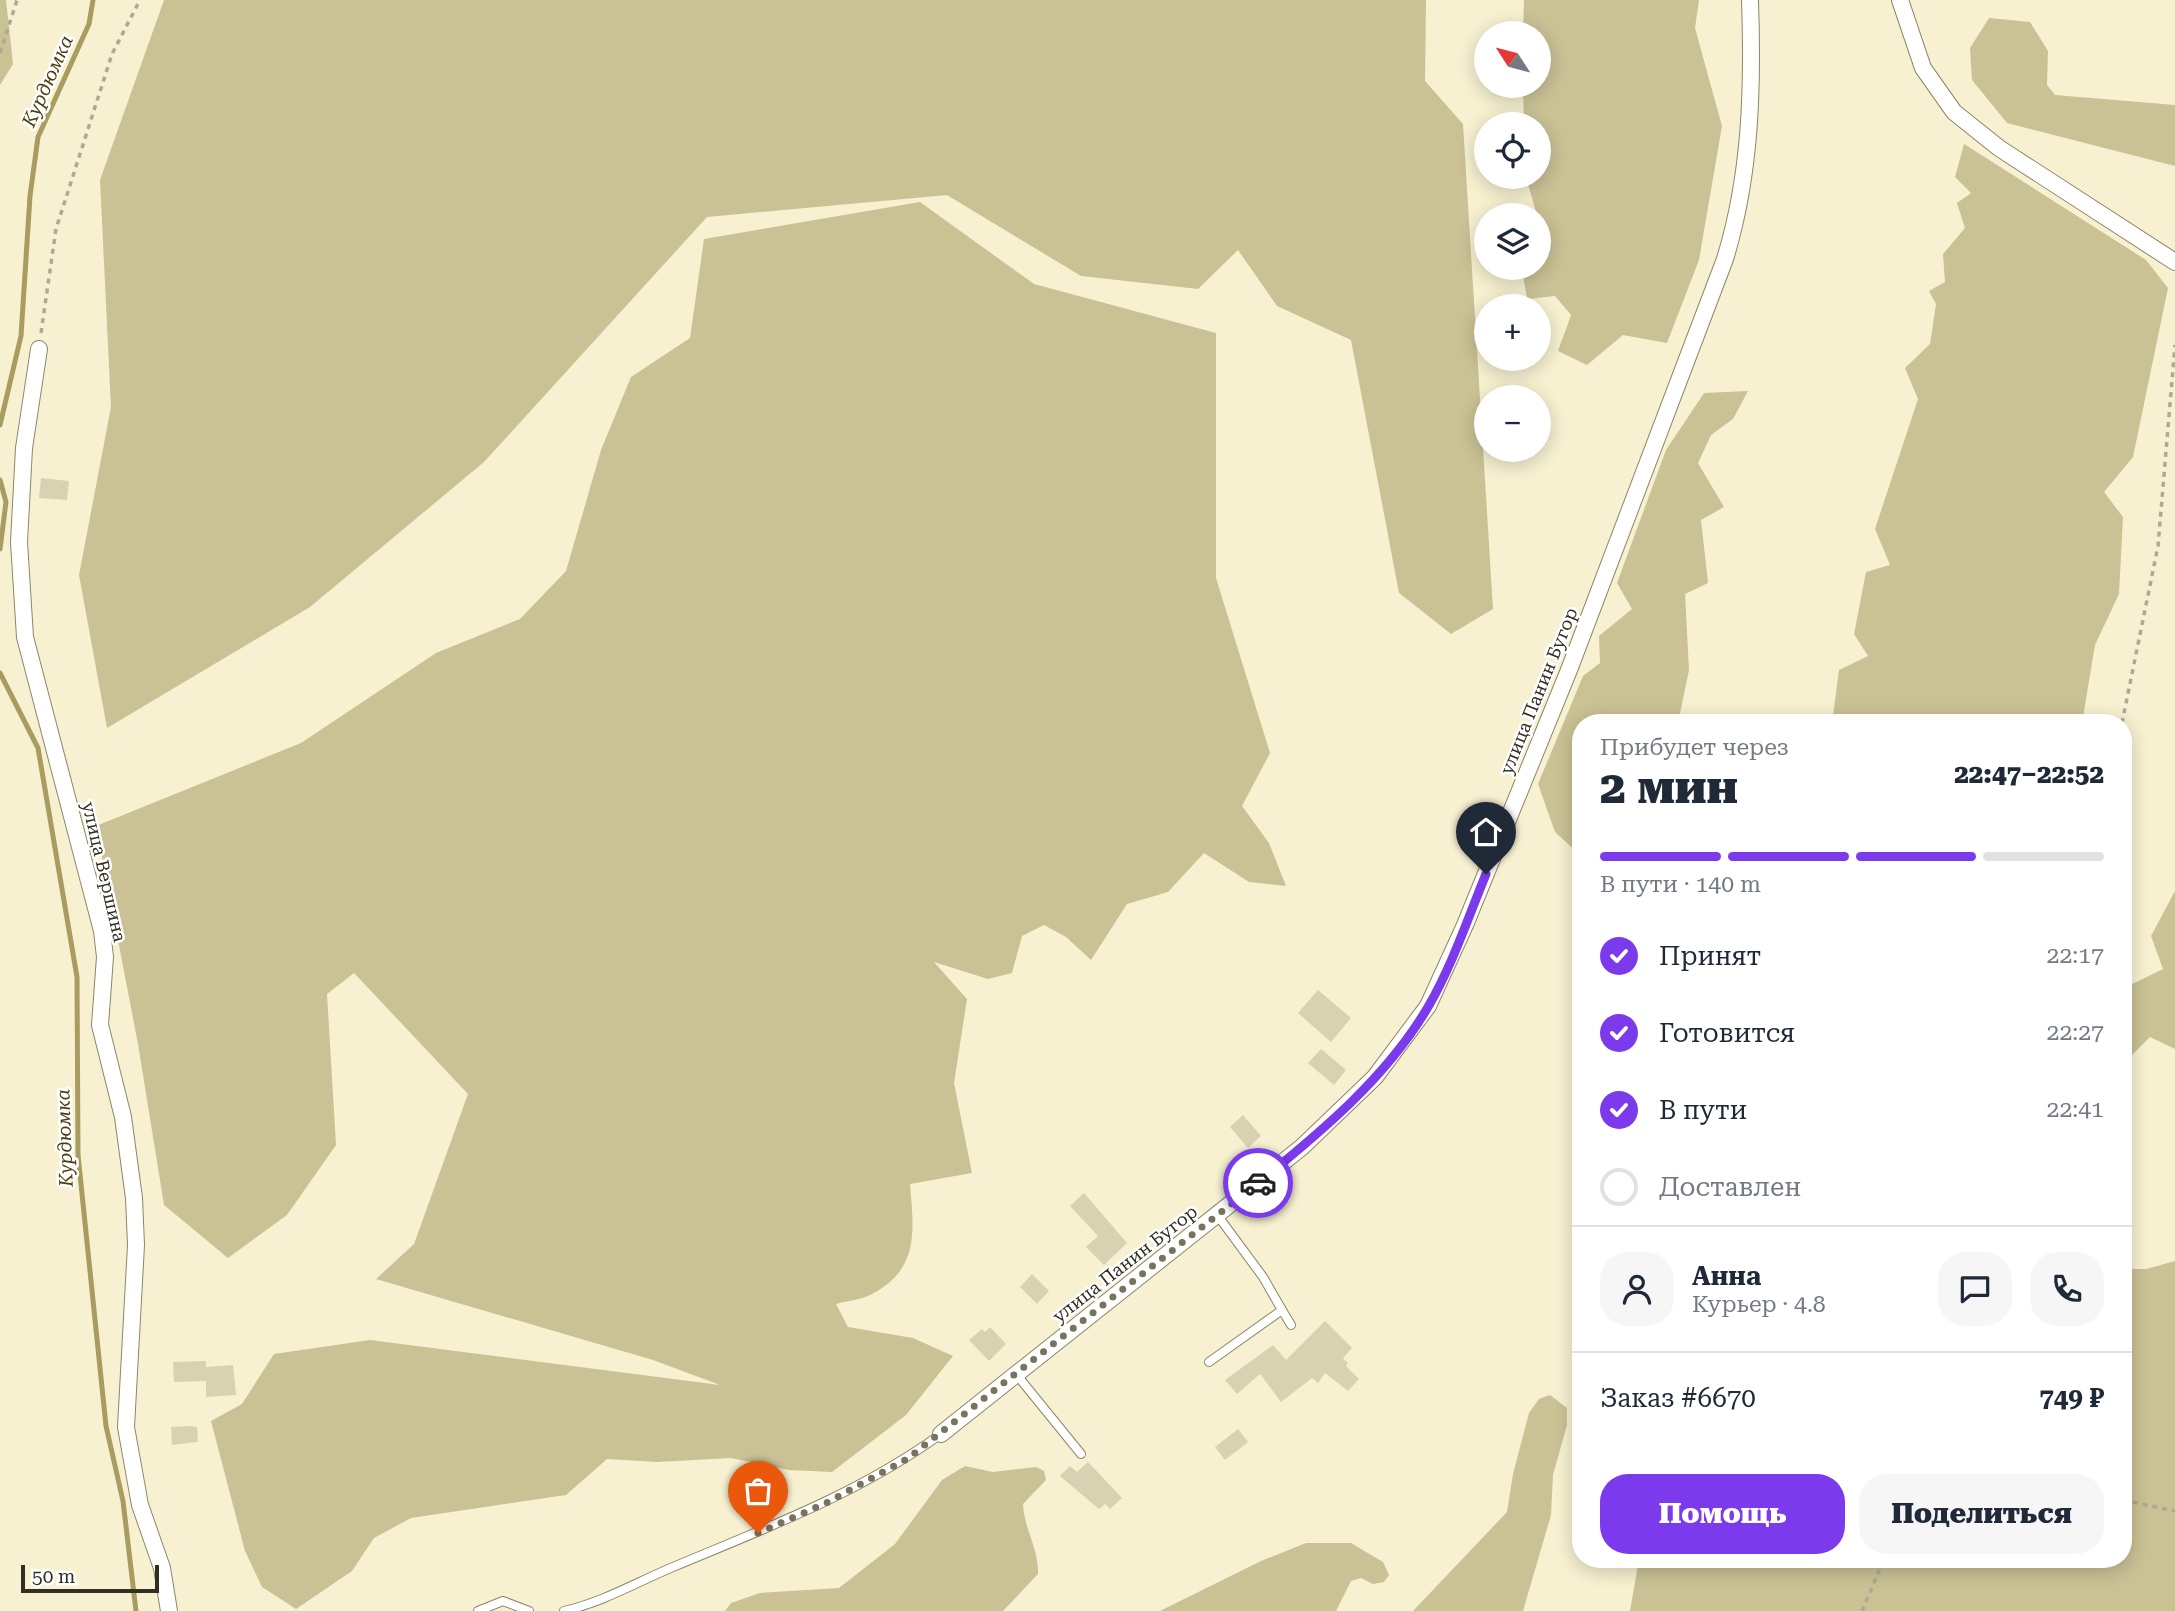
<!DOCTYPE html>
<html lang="ru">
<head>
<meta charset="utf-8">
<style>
	body { margin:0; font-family:"Roboto Serif",serif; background:#f6f6f7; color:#1f2937; height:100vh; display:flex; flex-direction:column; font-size:26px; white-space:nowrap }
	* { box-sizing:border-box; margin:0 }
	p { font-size:23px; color:#747a83 }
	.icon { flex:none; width:38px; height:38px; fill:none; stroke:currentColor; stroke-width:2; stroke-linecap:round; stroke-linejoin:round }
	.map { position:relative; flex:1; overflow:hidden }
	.details { position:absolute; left:1572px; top:714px; width:560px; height:854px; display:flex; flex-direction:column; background:#fff; border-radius:28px; box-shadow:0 4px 18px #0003 }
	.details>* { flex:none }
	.needle { width:46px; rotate:306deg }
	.tools { position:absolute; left:1474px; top:21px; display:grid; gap:14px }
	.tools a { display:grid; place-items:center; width:77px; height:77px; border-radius:50%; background:#fff; box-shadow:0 4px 18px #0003; font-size:35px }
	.scale { position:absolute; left:21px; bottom:18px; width:138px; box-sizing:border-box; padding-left:7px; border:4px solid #312f22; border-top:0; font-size:19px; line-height:24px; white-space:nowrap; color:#312f22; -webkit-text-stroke:5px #fff; paint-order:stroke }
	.pin { position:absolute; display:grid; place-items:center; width:60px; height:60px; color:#fff; margin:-72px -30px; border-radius:50% 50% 50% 0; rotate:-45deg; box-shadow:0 0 7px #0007 }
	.pin .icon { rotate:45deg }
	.courier { position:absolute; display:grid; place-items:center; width:70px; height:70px; margin:-35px; border:5px solid #7c3aed; border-radius:50%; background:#fff; color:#222; box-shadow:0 2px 9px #0007 }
	.headline em { font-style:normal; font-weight:800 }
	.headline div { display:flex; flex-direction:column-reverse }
	.headline { display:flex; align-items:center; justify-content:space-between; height:119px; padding:0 28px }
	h1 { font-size:46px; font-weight:800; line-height:52px }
	.bar { display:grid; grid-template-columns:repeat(4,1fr); gap:10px 7px; align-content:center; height:84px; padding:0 28px }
	.bar i { height:9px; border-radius:5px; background:#e0e1e3 }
	.bar .selected { background:#7c3aed }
	.bar p { grid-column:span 4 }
	.line { display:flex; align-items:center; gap:18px; padding:0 28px; border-top:2px solid #e0e1e3 }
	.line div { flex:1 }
	.round { display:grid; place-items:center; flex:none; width:74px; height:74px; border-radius:28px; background:#f6f6f7 }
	ol { padding:0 28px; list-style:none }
	li { display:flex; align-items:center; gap:21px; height:77px }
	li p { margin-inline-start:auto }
	li .icon { padding:7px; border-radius:50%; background:#7c3aed; color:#fff; stroke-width:4 }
	li:last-child { color:#747a83 }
	li i { width:38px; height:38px; border:4px solid #e0e1e3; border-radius:50% }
	.button { display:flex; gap:14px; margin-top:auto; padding:14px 28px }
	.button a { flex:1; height:80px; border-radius:28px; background:#7c3aed; color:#fff; font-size:28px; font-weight:800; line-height:80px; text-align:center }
	.button a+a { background:#f6f6f7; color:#1f2937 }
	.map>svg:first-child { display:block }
</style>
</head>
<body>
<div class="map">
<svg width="2175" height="1611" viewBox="0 0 2175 1611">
	<rect width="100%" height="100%" fill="#f7f1d1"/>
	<g fill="#cac195">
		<polygon points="0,0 6,0 13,64 0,85"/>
		<polygon points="164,0 1426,0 1425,81 1463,124 1493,609 1451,634 1399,593 1351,340 1277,306 1238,250 1198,289 1081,276 947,195 707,217 484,462 310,607 107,728 79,575 111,407 100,180"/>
		<polygon points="1524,0 1699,0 1695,28 1722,126 1699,260 1667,343 1623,335 1587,365 1558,351 1571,315 1555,296 1527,299 1523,275 1529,268 1538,268 1538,257 1546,247 1526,177 1538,177 1538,124 1524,124 1523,86 1538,86 1538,33 1523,33"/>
		<polygon points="1989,18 2030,22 2048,51 2047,85 2055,95 2175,105 2175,166 2007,123 1972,80 1970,48"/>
		<polygon points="1964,144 2146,260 2168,288 2133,457 2104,492 2123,517 2119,594 2095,645 2082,723 1832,723 1839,670 1868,656 1854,634 1866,572 1890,565 1875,529 1918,399 1905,368 1930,344 1936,304 1929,291 1945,282 1943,254 1965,228 1957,203 1971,193 1955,177"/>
		<path d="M920,202L1034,284L1216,333V578L1270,753L1242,806L1269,843L1286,886L1249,882L1204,853L1168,892L1127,904L1091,960L1066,937L1044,925L1022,936L1012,973L988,979L934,962L967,999L954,1083L972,1173L910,1184C914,1232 920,1271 868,1296C859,1300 846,1301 836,1304L848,1327L913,1338L953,1356L906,1415L832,1472L789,1470L731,1458L657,1462L607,1459L566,1495L411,1518L374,1538L352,1571L296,1609L262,1587L245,1551L211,1421L242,1404L274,1354L370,1340L720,1385L653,1360L376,1279L414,1244L468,1094L354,973L327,994L336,1145L287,1215L228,1258L164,1205L138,1044L96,826L301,743L436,653L520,619L566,571L601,450L631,377L690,338L704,239Z"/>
		<polygon points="1748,391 1733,419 1711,435 1698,463 1724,507 1701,520 1708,583 1685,594 1689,670 1678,723 1580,723 1580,852 1578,853 1555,832 1538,784 1583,676 1600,663 1599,636 1632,609 1617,583 1666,450 1704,393"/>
		<polygon points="2175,891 2175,1049 2150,1037 2127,1060 2123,1051 2123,994 2126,987 2163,969 2151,936"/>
		<polygon points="2175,1261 2175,1611 1630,1611 1639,1559 2123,1559 2123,1269 2146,1269"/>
		<polygon points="1550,1395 1567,1408 1567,1425 1553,1475 1551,1515 1523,1611 1413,1611 1507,1512 1513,1474 1529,1413 1539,1399"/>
		<path d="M965,1466L993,1472L1036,1467L1044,1471L1046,1480L1023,1504C1024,1529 1039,1549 1038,1574L1003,1611H725L731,1603L760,1593L839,1588L895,1544L942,1480Z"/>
		<polygon points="1306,1543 1351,1543 1383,1562 1389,1575 1384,1582 1373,1584 1361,1578 1351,1581 1336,1611 1160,1611 1261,1561"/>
	</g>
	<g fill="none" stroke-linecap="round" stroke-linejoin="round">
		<g stroke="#a89c61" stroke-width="5">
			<polyline points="0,425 21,336 30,196 38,137 89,24 93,0"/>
			<polyline points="0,480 6,502 0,549"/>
			<polyline points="0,673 38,748 77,977 78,1155 106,1426 123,1501 136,1611"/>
		</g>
	</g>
	<g fill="#d8d2b3">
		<polygon points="41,478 69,481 67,500 39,498"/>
		<polygon points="1318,990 1351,1018 1331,1042 1298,1013"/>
		<polygon points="1321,1049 1346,1070 1334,1085 1308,1063"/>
		<polygon points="1243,1115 1261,1136 1248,1148 1230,1127"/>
		<polygon points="1084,1193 1127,1243 1104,1265 1086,1247 1098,1236 1070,1206"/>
		<polygon points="1032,1274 1049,1291 1037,1304 1020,1287"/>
		<polygon points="1325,1321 1352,1348 1343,1358 1348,1363 1346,1366 1359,1379 1348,1391 1325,1373 1318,1383 1312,1378 1281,1402 1260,1374 1237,1394 1225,1380 1273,1345 1286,1360"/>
		<polygon points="990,1327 1006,1344 989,1361 969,1340 982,1329 985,1332"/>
		<polygon points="206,1361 206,1367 233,1365 236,1395 206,1397 206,1381 174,1382 173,1362"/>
		<polygon points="190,1426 197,1427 198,1442 172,1445 171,1427"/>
		<polygon points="1238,1429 1248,1442 1225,1460 1215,1447"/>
		<polygon points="1088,1462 1122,1498 1110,1509 1105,1504 1099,1509 1060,1476 1070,1466 1077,1472"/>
	</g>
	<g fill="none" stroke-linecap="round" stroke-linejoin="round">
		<defs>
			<g id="service">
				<polyline points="1282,1310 1291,1325"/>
				<polyline points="1209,1362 1282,1310 1263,1277 1218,1216"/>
				<polyline points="1016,1374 1081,1454"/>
				<polyline points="478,1611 503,1601 529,1611"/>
				<path d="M564,1611C603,1602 635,1583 673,1567C766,1528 858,1494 941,1434"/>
			</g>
			<g id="minor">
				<polyline points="1900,0 1923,68 1954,112 1999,148 2175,262"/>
				<polyline points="39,349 24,448 19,542 25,637 102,931 105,957 100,1025 123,1117 134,1198 136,1245 126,1427 140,1505 162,1568 169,1611"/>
				<path d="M941,1434L1302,1147L1375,1077L1428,1006L1465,925L1569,670L1725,259C1751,174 1753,88 1750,0"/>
			</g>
		</defs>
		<use href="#service" stroke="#8c8669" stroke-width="10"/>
		<use href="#minor" stroke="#8c8669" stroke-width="18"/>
		<g stroke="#aea990" stroke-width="3.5" stroke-dasharray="5 5" stroke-linecap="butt">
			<polyline points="0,53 17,0"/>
			<polyline points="41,333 56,229 112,54 140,0"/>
			<polyline points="2122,723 2158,546 2175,345"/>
			<polyline points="2123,1500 2175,1511"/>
			<polyline points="1862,1611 1884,1559"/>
		</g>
		<use href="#service" stroke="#fff" stroke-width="8"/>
		<use href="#minor" stroke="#fff" stroke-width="16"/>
	</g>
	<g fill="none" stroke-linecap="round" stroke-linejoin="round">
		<polyline stroke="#76735f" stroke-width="7" stroke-dasharray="0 12.6" points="758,1533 826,1503 907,1459 1258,1183"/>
		<path stroke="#7c3aed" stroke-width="9" d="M1258,1183C1321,1132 1387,1077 1428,1007C1452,966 1468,918 1486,874"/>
	</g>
	<g text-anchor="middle" stroke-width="5" stroke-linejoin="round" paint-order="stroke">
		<g font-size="18" fill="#312f22" stroke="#fff">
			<text transform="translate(1539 691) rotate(-68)" y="6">улица Панин Бугор</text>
			<text transform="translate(104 872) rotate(77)" y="6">улица Вершина</text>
			<text transform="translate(1125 1264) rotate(-38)" y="6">улица Панин Бугор</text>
		</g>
		<g font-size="19" font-style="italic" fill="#493f0f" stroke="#fff">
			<text transform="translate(47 81) rotate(-66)" y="7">Курдюмка</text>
			<text transform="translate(64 1138) rotate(-92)" y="7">Курдюмка</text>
		</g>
	</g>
</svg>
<div class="tools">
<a><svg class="needle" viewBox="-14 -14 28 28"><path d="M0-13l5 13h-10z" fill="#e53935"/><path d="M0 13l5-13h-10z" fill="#747a83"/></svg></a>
<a><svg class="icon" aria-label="locate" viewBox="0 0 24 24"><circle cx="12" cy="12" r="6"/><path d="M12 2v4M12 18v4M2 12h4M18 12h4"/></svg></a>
<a><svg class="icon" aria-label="layers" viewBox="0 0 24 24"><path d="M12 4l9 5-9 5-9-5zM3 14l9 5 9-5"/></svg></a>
<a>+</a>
<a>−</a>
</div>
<div class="scale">50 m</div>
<div class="pin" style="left:758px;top:1533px;background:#ea580c"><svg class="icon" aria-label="bag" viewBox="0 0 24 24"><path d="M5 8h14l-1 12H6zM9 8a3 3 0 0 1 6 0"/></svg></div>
<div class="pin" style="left:1486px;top:874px;background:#1f2937"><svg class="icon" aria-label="home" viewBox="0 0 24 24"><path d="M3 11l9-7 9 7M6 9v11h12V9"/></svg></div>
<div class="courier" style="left:1258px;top:1183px"><svg class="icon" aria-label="car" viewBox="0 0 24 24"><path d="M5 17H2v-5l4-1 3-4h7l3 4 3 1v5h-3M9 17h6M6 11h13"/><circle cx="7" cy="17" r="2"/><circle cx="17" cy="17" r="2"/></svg></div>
<section class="details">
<div class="headline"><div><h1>2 мин</h1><p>Прибудет через</p></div><em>22:47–22:52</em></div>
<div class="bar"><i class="selected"></i><i class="selected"></i><i class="selected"></i><i></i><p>В пути · 140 m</p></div>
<ol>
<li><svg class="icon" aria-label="check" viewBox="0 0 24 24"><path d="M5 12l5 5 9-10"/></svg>Принят<p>22:17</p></li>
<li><svg class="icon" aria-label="check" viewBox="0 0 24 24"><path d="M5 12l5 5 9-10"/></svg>Готовится<p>22:27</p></li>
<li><svg class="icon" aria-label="check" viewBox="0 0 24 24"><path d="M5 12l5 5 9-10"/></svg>В пути<p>22:41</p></li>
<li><i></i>Доставлен</li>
</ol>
<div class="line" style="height:126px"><a class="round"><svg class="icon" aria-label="person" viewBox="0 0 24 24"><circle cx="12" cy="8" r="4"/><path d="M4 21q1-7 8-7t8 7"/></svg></a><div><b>Анна</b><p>Курьер · 4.8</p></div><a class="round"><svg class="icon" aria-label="chat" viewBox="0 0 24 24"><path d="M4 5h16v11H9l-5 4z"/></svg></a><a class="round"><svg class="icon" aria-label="phone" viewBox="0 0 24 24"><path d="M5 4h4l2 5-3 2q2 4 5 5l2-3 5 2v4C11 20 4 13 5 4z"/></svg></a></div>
<div class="line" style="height:91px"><div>Заказ #6670</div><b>749 ₽</b></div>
<div class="button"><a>Помощь</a><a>Поделиться</a></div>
</section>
</div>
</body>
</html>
